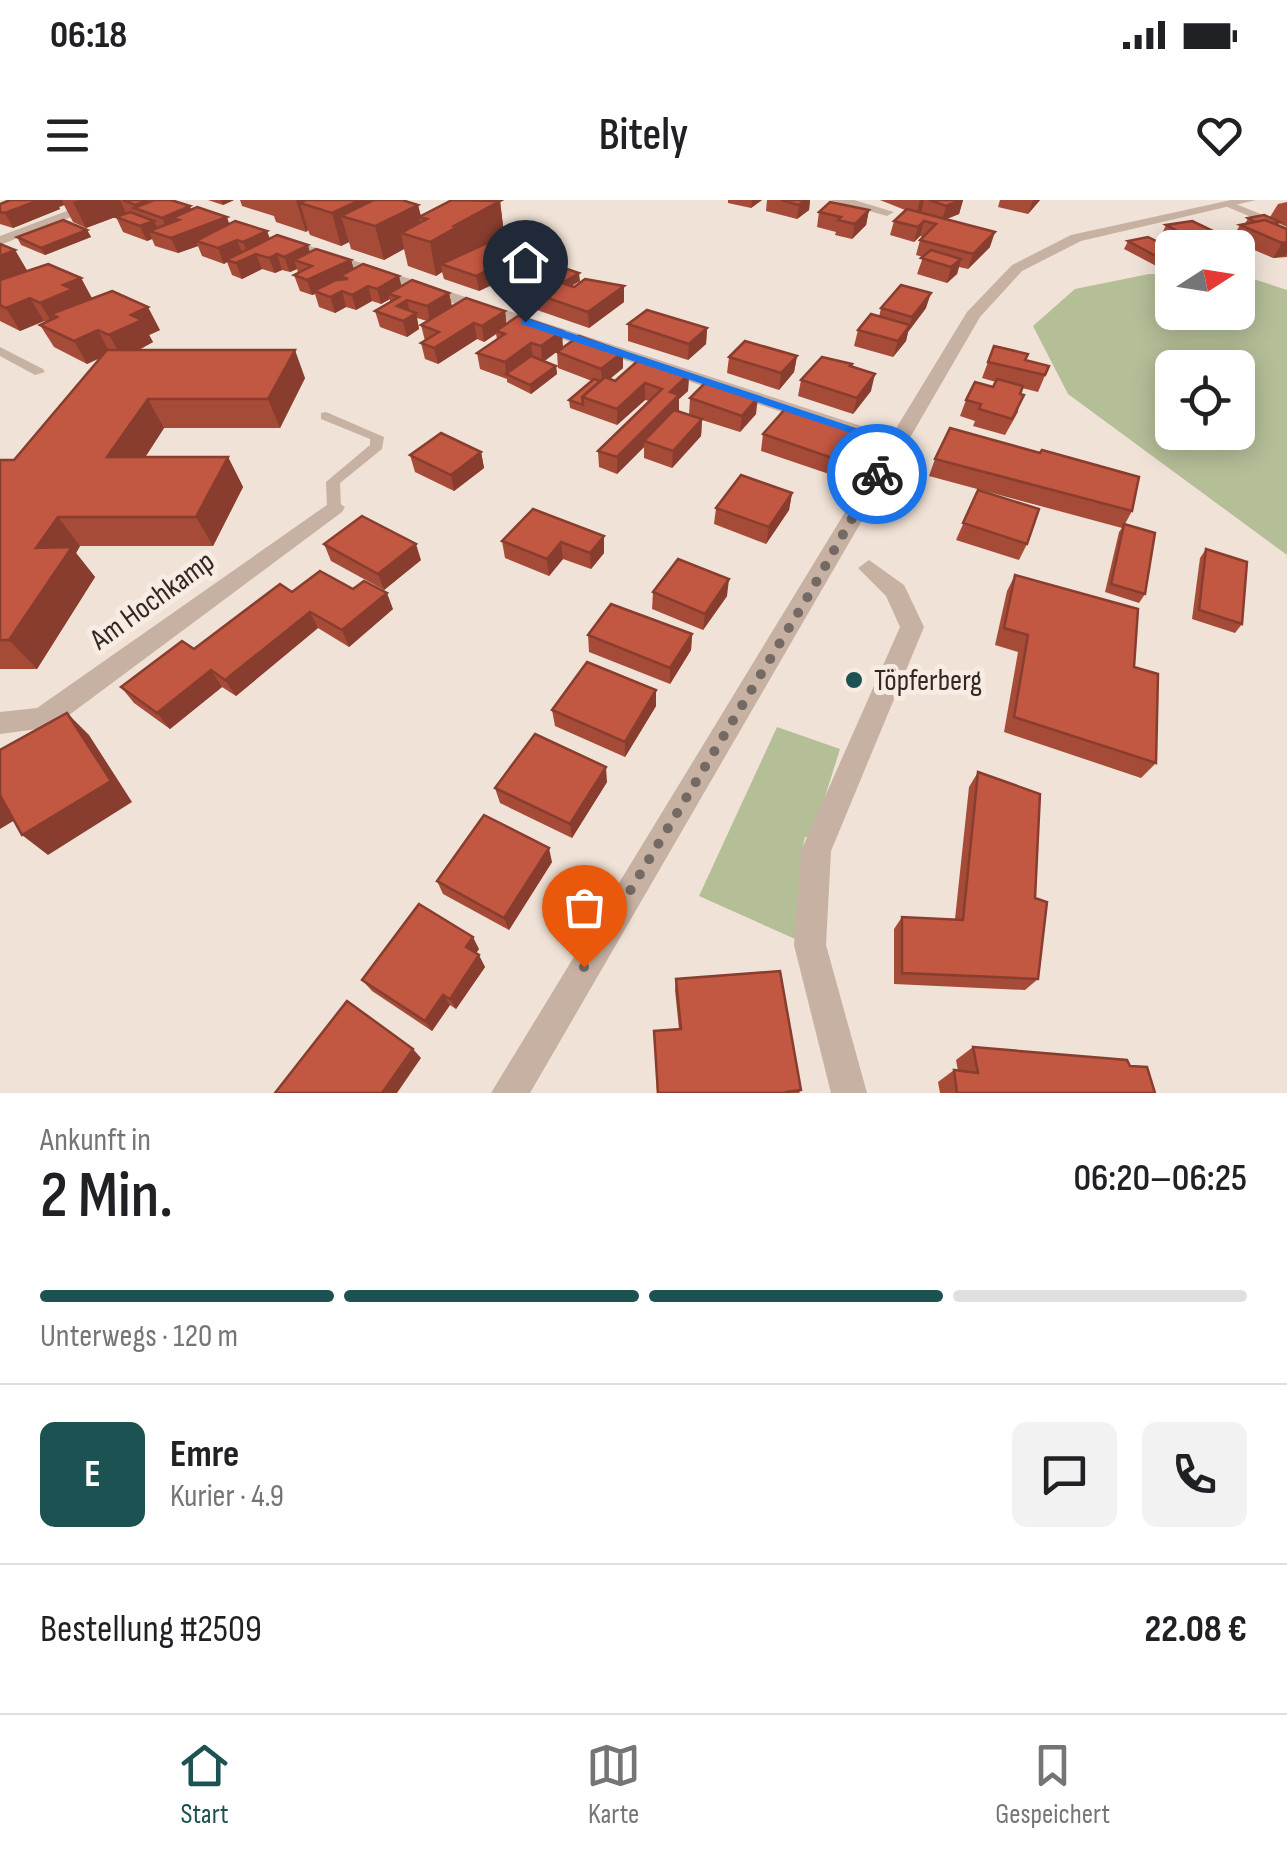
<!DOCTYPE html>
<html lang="de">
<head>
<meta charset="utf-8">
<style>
	body { margin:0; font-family:"Sofia Sans Condensed",sans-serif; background:#f2f2f2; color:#202124; height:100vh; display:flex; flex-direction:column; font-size:38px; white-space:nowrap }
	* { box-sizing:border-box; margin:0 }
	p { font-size:32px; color:#757577 }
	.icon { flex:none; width:55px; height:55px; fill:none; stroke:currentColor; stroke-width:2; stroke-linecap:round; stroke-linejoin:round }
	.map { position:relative; height:893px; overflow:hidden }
	.sheet { display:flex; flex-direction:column; background:#fff; flex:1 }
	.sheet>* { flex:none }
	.needle { width:65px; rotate:78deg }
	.controls { position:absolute; left:1155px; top:30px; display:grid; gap:20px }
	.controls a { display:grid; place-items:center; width:100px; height:100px; border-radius:15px; background:#fff; box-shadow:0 5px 25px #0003; font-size:50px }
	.pin { position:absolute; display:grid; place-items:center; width:85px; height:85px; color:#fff; margin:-102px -42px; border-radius:50% 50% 50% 0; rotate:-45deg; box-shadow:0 0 10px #0007 }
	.pin .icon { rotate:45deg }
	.courier { position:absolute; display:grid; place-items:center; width:100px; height:100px; margin:-50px; border:8px solid #1a73e8; border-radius:50%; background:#fff; color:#222; box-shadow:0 2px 12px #0007 }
	.overview em { font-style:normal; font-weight:600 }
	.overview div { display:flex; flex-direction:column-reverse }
	.overview { display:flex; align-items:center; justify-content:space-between; height:170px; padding:0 40px }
	h1 { font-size:65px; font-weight:600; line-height:75px }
	.bar { display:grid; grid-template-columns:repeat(4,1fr); gap:15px 10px; align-content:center; height:120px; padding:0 40px }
	.bar i { height:12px; border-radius:8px; background:#e0e0e0 }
	.bar .current { background:#1c5251 }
	.bar p { grid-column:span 4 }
	.line { display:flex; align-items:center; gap:25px; padding:0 40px; border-top:2px solid #e0e0e0 }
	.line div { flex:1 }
	.round { display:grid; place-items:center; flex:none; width:105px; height:105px; border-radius:15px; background:#f2f2f2 }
	.status { display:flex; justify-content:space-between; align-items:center; height:70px; padding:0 50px; background:#fff; direction:ltr }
	.status svg { height:28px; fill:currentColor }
	header { display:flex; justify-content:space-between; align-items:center; height:130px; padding:0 40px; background:#fff; font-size:45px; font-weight:600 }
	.tab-bar { display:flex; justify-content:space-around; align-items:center; height:140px; border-top:2px solid #e0e0e0; background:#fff; font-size:28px; color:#757577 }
	.tab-bar a { display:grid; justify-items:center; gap:5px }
	.tab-bar .current { color:#1c5251 }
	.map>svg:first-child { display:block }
</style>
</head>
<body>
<div class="status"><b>06:18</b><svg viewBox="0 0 49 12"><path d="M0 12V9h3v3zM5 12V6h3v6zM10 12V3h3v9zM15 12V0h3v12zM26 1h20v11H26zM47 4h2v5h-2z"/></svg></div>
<header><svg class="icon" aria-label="menu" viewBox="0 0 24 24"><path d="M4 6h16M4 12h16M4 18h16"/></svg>Bitely<svg class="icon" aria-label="heart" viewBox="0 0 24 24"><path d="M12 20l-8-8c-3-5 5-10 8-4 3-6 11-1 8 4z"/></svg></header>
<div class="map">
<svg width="1287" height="893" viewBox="0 0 1287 893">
	<rect width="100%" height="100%" fill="#f0e2d6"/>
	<g fill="#b4be97" fill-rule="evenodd">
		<path d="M1149,74H1172V112H1238V74L1287,90V355L1068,194L1033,126L1075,89ZM1172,168H1238V232H1172Z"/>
		<polygon points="777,527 840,549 812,638 805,637 801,656 804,743 699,696"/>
	</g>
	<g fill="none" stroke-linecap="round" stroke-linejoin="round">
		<g fill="#c7b1a3" fill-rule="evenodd">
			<polygon points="1225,2 1231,2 1287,25 1287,32 1225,6"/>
			<polygon points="0,147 43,169 45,172 35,175 0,156"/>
			<polygon points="326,212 384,237 382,249 340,283 341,307 334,312 327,307 326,282 370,245 370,239 321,219 321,213"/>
		</g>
		<g fill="#c7b1a3" fill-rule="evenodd">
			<polygon points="96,0 115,0 0,45 0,36"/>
			<polygon points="830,0 854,0 894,12 887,16"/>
			<polygon points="272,37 282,37 901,239 904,243 894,249 887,247 272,43"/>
			<polygon points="334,300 345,307 342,312 53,527 0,534 0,512 37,508"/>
			<polygon points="869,360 904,385 924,427 831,651 826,745 867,893 831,893 794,745 801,651 900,427 886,396 858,368"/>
		</g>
		<polygon fill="#c7b1a3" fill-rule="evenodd" points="1231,0 1256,0 1081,41 1022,71 980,117 530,893 491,893 967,112 1012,65 1071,35"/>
	</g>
	<g fill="#a74b39">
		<polygon points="10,0 171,0 191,10 229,24 267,31 270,39 310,52 351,60 354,69 402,86 449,93 452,106 505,111 506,124 563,147 544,161 556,166 557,174 531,194 507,182 507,179 480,169 477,153 497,139 496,134 484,142 477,139 438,164 425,159 421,143 425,141 421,125 427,121 417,118 419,129 407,137 380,127 375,111 390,102 390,99 381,104 372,101 356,110 346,107 335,113 319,107 315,94 312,95 300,91 294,75 298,73 297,69 290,72 282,70 275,73 262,69 242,79 232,75 227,62 224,64 202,56 198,46 178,53 155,46 152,39 147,41 123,32 116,17 126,13 86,28 73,22 64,5 59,7 60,9 13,28 0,24 0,4"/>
		<polygon points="208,0 234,0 223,5"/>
		<polygon points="240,0 402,0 418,5 421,16 500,1 504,34 488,43 512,50 514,65 553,62 554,74 580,81 571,86 624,102 589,128 534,109 533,93 542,87 542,86 520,100 497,92 496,83 479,91 444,79 442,72 436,76 408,66 404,49 384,60 351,49 349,42 341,46 310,35 308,30 306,32 276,22 274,16 242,6"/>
		<polygon points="728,0 762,0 751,8 728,3"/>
		<polygon points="767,0 810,0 809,10 797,19 766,11"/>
		<polygon points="880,0 963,0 959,14 946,19 990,47 968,69 959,67 957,74 947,83 917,74 923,57 916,55 920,40 923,37 920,36 914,42 890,35 894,21 905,10"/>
		<polygon points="1000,0 1040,0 1028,14 998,7"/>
		<polygon points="1287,2 1287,27 1279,23 1278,25 1287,29 1287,57 1273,58 1231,40 1240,25 1245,24 1248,18 1270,17 1278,4"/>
		<polygon points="869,10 866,25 852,39 835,35 836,32 817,27 819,12"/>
		<polygon points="1166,25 1215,32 1207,47 1172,48 1159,40"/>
		<polygon points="87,30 91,37 45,55 21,45 17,37"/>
		<polygon points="1128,41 1172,49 1172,66 1162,69 1124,49"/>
		<polygon points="0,44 15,50 27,71 81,78 92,99 160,130 149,135 153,142 139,150 305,178 280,228 164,228 145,257 228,257 243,287 213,346 80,346 76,353 95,377 37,469 0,469 0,260 14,260 100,158 87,164 54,147 40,125 46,122 44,121 20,131 0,121"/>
		<polygon points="881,108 926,108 908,132 906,141 893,157 854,146 858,130 879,117"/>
		<polygon points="628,124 707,128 706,144 688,160 628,141"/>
		<polygon points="994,146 1025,160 1049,166 1038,192 1022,188 1020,194 1018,212 1005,235 973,226 975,221 960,216 966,200 993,187 996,182 982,178"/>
		<polygon points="557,152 623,152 623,168 610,179 615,181 689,174 688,191 679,199 678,212 689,215 690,198 756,214 740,232 702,220 701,236 672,268 644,258 644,247 617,274 599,267 598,251 649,201 645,200 617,225 570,208 569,200 592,181 558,168"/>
		<polygon points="797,156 794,172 779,190 727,173 729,157"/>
		<polygon points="852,167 871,191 853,214 798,196 801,180"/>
		<polygon points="763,234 852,247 832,275 761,251"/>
		<polygon points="481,252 484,268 454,291 415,272 410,255"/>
		<polygon points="935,259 1132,311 1125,324 1145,394 1139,403 1105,392 1119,332 1122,328 929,276"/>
		<polygon points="978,290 1027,344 1019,360 956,340"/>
		<polygon points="792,293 789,310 766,344 714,324 716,308"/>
		<polygon points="533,309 604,353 591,369 563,359 549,376 505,358 502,341"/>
		<polygon points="324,344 421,360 384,390 331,361"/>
		<polygon points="1206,349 1242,424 1235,433 1192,419 1200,358"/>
		<polygon points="1015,375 1134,467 1156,563 1141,578 1004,532 1018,452 995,445 1007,391"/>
		<polygon points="292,392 393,409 349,447 318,428 236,496 222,487 170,529 134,503 121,487 194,449"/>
		<polygon points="653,392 727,396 703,430 652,409"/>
		<polygon points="692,434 691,450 670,484 589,452 588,435"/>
		<polygon points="656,506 625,557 555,526 552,510"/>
		<polygon points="978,572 1038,779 1025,790 894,784 894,729 902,717 955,719 969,587"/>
		<polygon points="607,582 572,638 500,603 495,588"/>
		<polygon points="552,662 509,730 443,694 437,681"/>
		<polygon points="479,749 476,753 485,767 456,809 450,805 432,831 372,791 362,780"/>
		<polygon points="676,779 801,890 799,893 657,893 654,831 679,829 675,790"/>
		<polygon points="973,847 1130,866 1155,893 940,893 938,882 954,870 958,871 956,860"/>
	</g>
	<g fill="#883d2e">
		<polygon points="32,0 62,0 64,5 59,7 60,9 13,28 5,13"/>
		<polygon points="79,0 120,0 126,13 86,28 73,2"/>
		<polygon points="221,0 234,0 223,5"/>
		<polygon points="296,0 378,0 418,5 421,18 419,17 423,38 401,33 404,49 384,60 375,26 341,16 349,42 341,46 332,13 300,3 308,30 306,32"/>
		<polygon points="752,0 762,0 751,8"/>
		<polygon points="805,0 810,0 809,10 797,19 799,5"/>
		<polygon points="920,0 924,0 921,13 916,15"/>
		<polygon points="961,0 963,0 959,14 942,21 946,6"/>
		<polygon points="1033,0 1040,0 1028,14"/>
		<polygon points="500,1 504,34 463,58 441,64 442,72 436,76 430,42 454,26"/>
		<polygon points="190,6 196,21 179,20 172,18 177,29 169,32 162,18"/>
		<polygon points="869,10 866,25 852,39 855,24"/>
		<polygon points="227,17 232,32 196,41 198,46 178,53 171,38"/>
		<polygon points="154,21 160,34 149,31 152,39 147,41 140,26"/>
		<polygon points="924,21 920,36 914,42 918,27"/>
		<polygon points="87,30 91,37 45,55 41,48"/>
		<polygon points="267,31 272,46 249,57 243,42"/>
		<polygon points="995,32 990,47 968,69 973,54"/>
		<polygon points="1215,32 1207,47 1184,48 1189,37"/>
		<polygon points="237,40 243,55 226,60 227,62 224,64 218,48"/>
		<polygon points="1287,42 1287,52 1285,56 1273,58 1282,43"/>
		<polygon points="308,45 312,60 294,60 297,69 290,72 284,57"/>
		<polygon points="15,50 28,72 0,90 0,56"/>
		<polygon points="512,50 514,66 495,76 496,83 479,91 476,76"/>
		<polygon points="256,54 262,69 242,79 236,63"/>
		<polygon points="277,54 282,70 275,73 269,58"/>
		<polygon points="961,59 957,74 947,83 951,67"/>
		<polygon points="1172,59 1172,66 1162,69 1165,61"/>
		<polygon points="351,60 355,75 340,76 341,82 314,91 315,94 312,95 307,80"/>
		<polygon points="553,62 554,78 542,81 542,85 520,100 518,84"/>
		<polygon points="579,73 580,81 557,94 557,86"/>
		<polygon points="399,76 403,92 388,94 390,99 381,104 377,89"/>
		<polygon points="81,78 93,100 51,114 57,124 54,126 40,103 63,85"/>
		<polygon points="368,86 372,101 356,110 352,95"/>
		<polygon points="624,86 624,102 589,128 588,112"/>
		<polygon points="342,91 346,107 335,113 330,97"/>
		<polygon points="449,93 452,108 430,122 427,106"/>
		<polygon points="931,93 926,108 908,132 906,141 893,157 898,141 910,126 912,117"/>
		<polygon points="30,98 44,121 20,131 6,108"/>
		<polygon points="407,100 411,116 397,106"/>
		<polygon points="148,107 160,130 149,135 153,142 122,158 109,135 131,115"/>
		<polygon points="505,111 507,127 496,131 496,134 484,142 482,126"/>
		<polygon points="416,113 419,129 407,137 403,121"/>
		<polygon points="474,123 477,139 438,164 434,148"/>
		<polygon points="707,128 706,144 688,160 689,144"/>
		<polygon points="98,130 110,153 87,164 74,141"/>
		<polygon points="562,131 563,147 542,163 541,146"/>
		<polygon points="531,143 533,159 506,174 505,162"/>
		<polygon points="295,150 305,178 280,228 268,199"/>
		<polygon points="623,152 623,168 602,185 601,169"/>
		<polygon points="797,156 794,172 779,190 781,173"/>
		<polygon points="556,166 557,174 531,194 530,185"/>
		<polygon points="689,174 688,191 679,199 679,211 644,241 644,247 617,274 617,257 670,192"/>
		<polygon points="875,174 871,191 853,214 857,198"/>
		<polygon points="645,183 645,200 617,225 617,209"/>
		<polygon points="758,197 756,214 740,232 742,216"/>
		<polygon points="148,199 164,228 126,287 107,257"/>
		<polygon points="702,219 701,236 672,268 673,251"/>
		<polygon points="856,230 852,247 832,275 835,259"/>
		<polygon points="481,252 484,268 454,291 451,275"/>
		<polygon points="228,257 243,287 213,346 196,317"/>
		<polygon points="792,293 789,310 766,344 769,327"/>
		<polygon points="58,317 80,346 76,353 95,377 37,469 9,440 36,348"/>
		<polygon points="604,336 604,353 591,369 590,353"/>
		<polygon points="561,342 563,359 549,376 547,359"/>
		<polygon points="416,344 421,360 384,390 378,374"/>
		<polygon points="729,379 727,396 703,430 705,414"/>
		<polygon points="387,393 393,409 349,447 342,430"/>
		<polygon points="310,412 318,428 236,496 225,480"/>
		<polygon points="692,434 691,450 670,484 670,468"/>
		<polygon points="211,470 222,487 170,529 157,513"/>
		<polygon points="656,490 656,506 625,557 625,542"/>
		<polygon points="67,513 89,535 132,602 48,655 22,635"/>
		<polygon points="606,567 607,582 572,638 570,624"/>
		<polygon points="0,594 25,614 0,629"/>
		<polygon points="549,648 552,662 509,730 504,718"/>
		<polygon points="473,737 479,749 472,759 466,747"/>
		<polygon points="479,755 485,767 456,809 450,799"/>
		<polygon points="443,795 450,805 432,831 425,821"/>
		<polygon points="413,849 421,858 397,893 382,893"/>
	</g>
	<g fill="#c25742" stroke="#883d2e" stroke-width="2.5">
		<polygon points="10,0 39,0 5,13 0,12 0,4"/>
		<polygon points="123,0 148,0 135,5"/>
		<polygon points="154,0 171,0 190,6 162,18 134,8"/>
		<polygon points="306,0 360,0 332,13 300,3"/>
		<polygon points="374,0 402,0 418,5 375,26 341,16"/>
		<polygon points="452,0 500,1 454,26 457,27 430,42 401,33 427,19 419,17"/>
		<polygon points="781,0 805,0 799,5"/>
		<polygon points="929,0 961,0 946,6"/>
		<polygon points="830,2 869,10 855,24 838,20 841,17 819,12"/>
		<polygon points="197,7 227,17 171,38 149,31 179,20 172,18"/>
		<polygon points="907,9 995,32 973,54 920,40 936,24 924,21 918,27 894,21"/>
		<polygon points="130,12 154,21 140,26 116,17"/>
		<polygon points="1264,15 1280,22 1273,23 1265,20 1256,22 1248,18"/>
		<polygon points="63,20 87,30 41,48 17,37"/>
		<polygon points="1265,20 1287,29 1287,42 1282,43 1240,25"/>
		<polygon points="235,21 267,31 243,42 237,40 218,48 196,41"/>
		<polygon points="1192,21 1215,32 1189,37 1166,25"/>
		<polygon points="277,35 308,45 284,57 277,54 269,58 256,54 236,63 226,60"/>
		<polygon points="1148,37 1172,49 1172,59 1165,61 1128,41"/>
		<polygon points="487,43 512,50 501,57 510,60 476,76 441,64"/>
		<polygon points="0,44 15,50 0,56"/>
		<polygon points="316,49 351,60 307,80 294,75 312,66 294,60"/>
		<polygon points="931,50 961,59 951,67 921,58"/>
		<polygon points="534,57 553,62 518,84 495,76 515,65 525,65 522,64"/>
		<polygon points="48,64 81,78 63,85 73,89 40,103 30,98 6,108 0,105 0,80"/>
		<polygon points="363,64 399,76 377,89 368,86 352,95 342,91 330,97 314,91 336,80 348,79 340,76"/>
		<polygon points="564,68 579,73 562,83 553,80 548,83 542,81"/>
		<polygon points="585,79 624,86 588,112 533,93 553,80 574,87"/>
		<polygon points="412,80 449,93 427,106 407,100 397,106 416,113 403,121 375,111 399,97 388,94"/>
		<polygon points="901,85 931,93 912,117 881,108"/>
		<polygon points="112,91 148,107 131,115 142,120 109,135 98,130 74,141 40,125 57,117 51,114"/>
		<polygon points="466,98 505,111 482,126 474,123 434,148 421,143 439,132 421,125"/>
		<polygon points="647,110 707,128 689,144 628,124"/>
		<polygon points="871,114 910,125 898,141 858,130"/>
		<polygon points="518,116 562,131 541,146 531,143 505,162 477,153 505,134 496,131"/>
		<polygon points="579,136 623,152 601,169 557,152"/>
		<polygon points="745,141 797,156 781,173 729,157"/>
		<polygon points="994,146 1028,154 1025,160 1049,166 1045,175 988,162"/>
		<polygon points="107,150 295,150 268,199 148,199 107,257 228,257 196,317 58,317 36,348 72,347 9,440 0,440 0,260 14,260"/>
		<polygon points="531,156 556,166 530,185 506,174"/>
		<polygon points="822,157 852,164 850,166 875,174 857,198 801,180"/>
		<polygon points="641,158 689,174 670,192 679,195 617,257 598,251 662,189 645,183 617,209 582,197 605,177 615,181"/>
		<polygon points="594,179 600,181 582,197 583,205 569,200"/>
		<polygon points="997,179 1023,186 1020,194 1024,195 1012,219 979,209 981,204 966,200 975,182 993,187"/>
		<polygon points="707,181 758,197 742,216 690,198"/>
		<polygon points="786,208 856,230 835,259 763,234"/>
		<polygon points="674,210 702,219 673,251 644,241"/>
		<polygon points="950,228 1040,253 1042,250 1139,277 1132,311 935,259"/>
		<polygon points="441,233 481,252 451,275 410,255"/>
		<polygon points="741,275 792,293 769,327 716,308"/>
		<polygon points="978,290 1039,309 1027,344 963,323"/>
		<polygon points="533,309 604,336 590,353 561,342 547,359 502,341"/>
		<polygon points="362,316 416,344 378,374 324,344"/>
		<polygon points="1124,324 1155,333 1145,394 1111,384"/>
		<polygon points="1206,349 1247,362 1242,424 1199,410"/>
		<polygon points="678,359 729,379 705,414 653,392"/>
		<polygon points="320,371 353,389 364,381 387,393 342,430 310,412 225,480 211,470 157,513 121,487 182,441 194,449 280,384 292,392"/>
		<polygon points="1015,375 1138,409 1134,467 1158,474 1156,563 1014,517 1028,435 1004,428"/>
		<polygon points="611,404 692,434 670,468 588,435"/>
		<polygon points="587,462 656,490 625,542 552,510"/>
		<polygon points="67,513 111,581 22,635 0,595 0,550"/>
		<polygon points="535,534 606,567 570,624 495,588"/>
		<polygon points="978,572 1040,594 1035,698 1047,702 1038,779 902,773 902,717 963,720"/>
		<polygon points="484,615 549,648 504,718 437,681"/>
		<polygon points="419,704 473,737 466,747 479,755 450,799 443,795 425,821 362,780"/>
		<polygon points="780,771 801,890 786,892 786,893 658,893 654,831 681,829 676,779"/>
		<polygon points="347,801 413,849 382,893 275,893"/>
		<polygon points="973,847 1127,860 1130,866 1147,867 1155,893 957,893 954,870 978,873"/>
	</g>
	<polygon fill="#1a73e8" points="521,119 529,119 901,243 881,277 872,277 887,245 521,124"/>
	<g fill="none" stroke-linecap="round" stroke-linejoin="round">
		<polyline stroke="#746963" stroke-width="10" stroke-dasharray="0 18" points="584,767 810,393 877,274"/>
	</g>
	<circle fill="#1c5251" stroke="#f8ece2" stroke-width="4" cx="854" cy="480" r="10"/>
	<g text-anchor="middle" stroke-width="10" stroke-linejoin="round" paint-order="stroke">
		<g font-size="30" fill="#322825" stroke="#f8ece2">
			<text transform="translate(152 400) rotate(-36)" y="10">Am Hochkamp</text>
		</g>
		<g font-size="30" fill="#322825" stroke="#f8ece2" text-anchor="start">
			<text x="874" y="490">Töpferberg</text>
		</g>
	</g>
</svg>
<div class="controls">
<a><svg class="needle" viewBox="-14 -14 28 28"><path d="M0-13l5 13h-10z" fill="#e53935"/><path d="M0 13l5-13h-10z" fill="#757577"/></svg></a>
<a><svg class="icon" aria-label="locate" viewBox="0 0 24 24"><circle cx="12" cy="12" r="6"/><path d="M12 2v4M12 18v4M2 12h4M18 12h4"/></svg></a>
</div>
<div class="pin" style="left:584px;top:767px;background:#ea580c"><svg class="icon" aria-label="bag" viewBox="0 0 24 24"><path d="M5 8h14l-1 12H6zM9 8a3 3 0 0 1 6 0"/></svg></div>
<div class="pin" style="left:525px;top:122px;background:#1f2937"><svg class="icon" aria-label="home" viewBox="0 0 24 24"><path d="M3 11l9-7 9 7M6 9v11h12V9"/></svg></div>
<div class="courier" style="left:877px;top:274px"><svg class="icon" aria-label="bike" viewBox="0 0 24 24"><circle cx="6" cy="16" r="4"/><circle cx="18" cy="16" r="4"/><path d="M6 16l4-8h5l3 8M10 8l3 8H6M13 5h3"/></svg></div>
</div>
<section class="sheet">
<div class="overview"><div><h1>2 Min.</h1><p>Ankunft in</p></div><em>06:20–06:25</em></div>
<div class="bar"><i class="current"></i><i class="current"></i><i class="current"></i><i></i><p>Unterwegs · 120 m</p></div>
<div class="line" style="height:180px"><b class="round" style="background:#1c5251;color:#fff">E</b><div><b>Emre</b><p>Kurier · 4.9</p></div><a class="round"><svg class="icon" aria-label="chat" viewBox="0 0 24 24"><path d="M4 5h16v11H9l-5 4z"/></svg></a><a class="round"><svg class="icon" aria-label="phone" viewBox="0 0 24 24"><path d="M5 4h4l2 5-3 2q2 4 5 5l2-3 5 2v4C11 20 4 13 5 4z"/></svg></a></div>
<div class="line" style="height:130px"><div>Bestellung #2509</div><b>22.08 €</b></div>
</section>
<nav class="tab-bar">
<a class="current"><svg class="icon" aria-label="home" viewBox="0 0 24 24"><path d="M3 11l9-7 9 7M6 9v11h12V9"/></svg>Start</a>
<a><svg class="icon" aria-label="map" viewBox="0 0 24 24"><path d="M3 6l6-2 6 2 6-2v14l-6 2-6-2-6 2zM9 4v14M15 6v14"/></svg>Karte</a>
<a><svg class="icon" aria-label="saved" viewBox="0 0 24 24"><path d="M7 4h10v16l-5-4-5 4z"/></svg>Gespeichert</a>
</nav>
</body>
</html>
